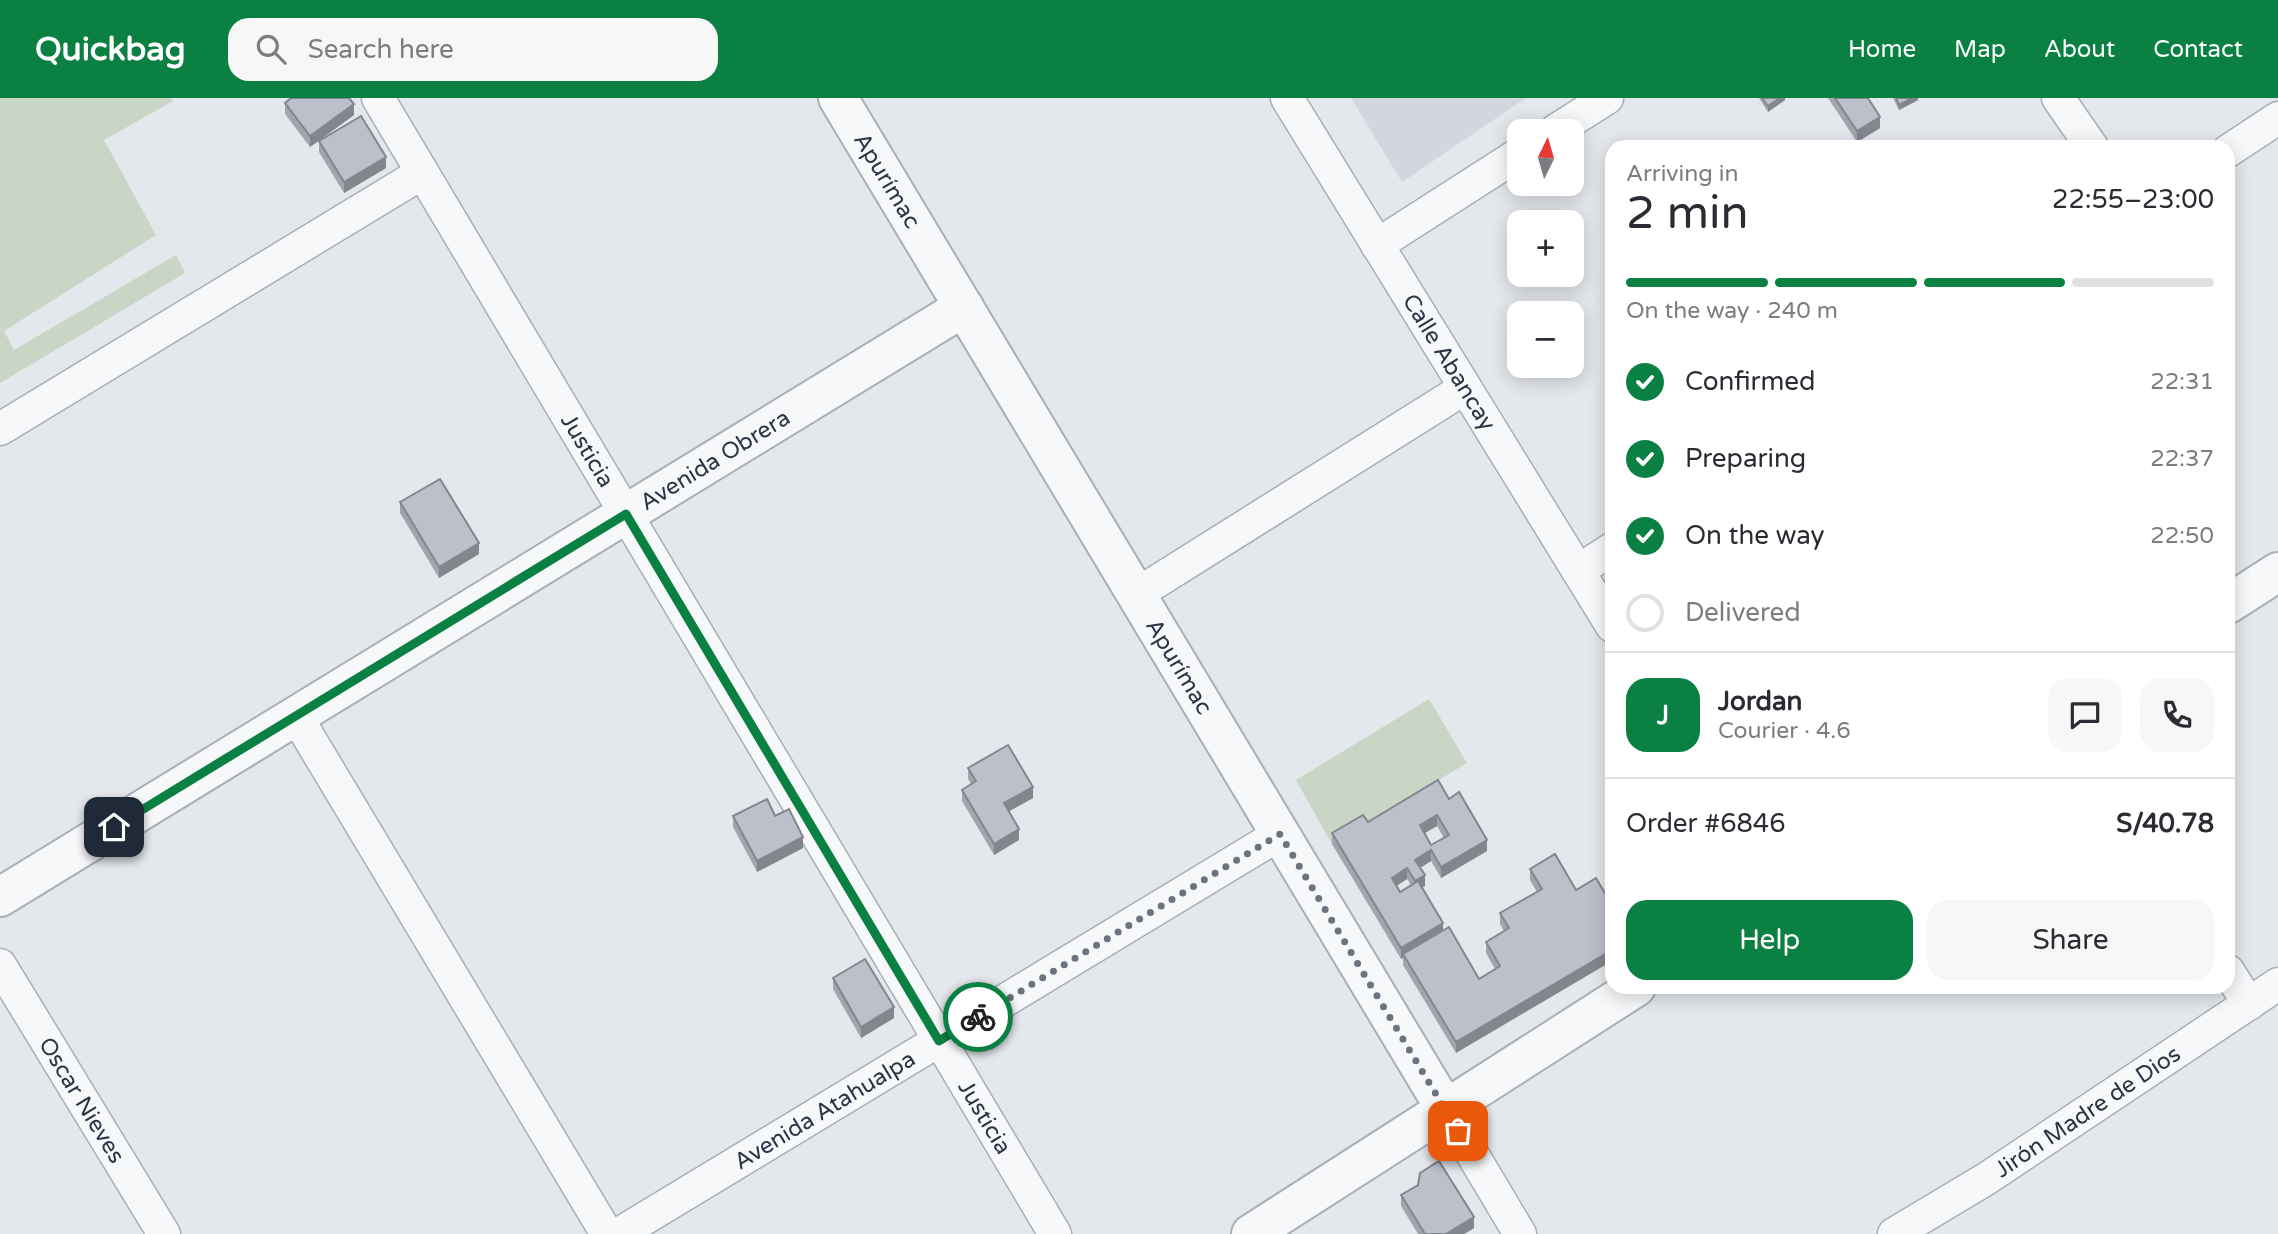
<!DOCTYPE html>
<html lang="en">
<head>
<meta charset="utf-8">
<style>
	body { margin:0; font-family:"Varela Round",sans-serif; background:#f7f7f7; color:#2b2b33; height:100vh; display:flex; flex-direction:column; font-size:26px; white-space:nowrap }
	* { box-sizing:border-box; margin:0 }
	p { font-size:23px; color:#7c7c81 }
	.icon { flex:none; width:38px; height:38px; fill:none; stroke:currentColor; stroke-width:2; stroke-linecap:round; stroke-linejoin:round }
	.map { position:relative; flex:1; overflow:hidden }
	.side { position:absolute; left:1605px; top:42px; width:630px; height:854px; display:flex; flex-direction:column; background:#fff; border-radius:21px; box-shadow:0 4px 18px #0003 }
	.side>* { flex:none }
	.needle { width:46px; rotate:5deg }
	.controls { position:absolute; left:1507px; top:21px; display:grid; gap:14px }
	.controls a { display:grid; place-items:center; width:77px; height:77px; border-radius:14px; background:#fff; box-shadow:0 4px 18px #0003; font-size:35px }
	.pin { position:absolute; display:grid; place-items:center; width:60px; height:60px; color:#fff; margin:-30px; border-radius:14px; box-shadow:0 4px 10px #0006 }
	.courier { position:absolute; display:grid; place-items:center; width:70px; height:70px; margin:-35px; border:5px solid #0b8043; border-radius:50%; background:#fff; color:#222; box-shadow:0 2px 9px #0007 }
	.head em { font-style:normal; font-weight:600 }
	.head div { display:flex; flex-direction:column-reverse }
	.head { display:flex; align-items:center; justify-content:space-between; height:119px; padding:0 21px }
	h1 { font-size:46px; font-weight:600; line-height:52px }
	.bar { display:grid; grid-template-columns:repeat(4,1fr); gap:10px 7px; align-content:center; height:84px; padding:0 21px }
	.bar i { height:9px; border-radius:5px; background:#e1e1e2 }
	.bar .active { background:#0b8043 }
	.bar p { grid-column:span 4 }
	.line { display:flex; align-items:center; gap:18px; padding:0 21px; border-top:2px solid #e1e1e2 }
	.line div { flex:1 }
	.round { display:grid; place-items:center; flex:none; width:74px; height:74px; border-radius:21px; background:#f7f7f7 }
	ol { padding:0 21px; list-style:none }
	li { display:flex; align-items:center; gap:21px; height:77px }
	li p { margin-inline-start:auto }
	li .icon { padding:7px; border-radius:50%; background:#0b8043; color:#fff; stroke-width:4 }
	li:last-child { color:#7c7c81 }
	li i { width:38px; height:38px; border:4px solid #e1e1e2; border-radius:50% }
	.primary-button { display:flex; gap:14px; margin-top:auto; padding:14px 21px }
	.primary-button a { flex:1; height:80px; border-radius:21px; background:#0b8043; color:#fff; font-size:28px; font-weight:600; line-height:80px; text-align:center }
	.primary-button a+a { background:#f7f7f7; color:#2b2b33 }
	header { display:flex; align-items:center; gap:42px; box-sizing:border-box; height:98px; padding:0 35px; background:#0b8043; color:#fff }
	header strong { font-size:33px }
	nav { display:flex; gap:38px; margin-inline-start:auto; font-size:24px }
	.search { width:490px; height:63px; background:#f7f7f7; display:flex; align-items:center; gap:18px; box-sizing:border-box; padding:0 24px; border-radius:21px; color:#7c7c81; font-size:26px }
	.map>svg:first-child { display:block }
</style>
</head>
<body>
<header>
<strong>Quickbag</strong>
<div class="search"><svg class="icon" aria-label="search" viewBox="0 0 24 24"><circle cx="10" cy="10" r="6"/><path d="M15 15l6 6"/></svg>Search here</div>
<nav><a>Home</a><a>Map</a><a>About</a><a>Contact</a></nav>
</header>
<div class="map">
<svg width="2278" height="1136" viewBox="0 0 2278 1136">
	<rect width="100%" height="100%" fill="#e4e7ec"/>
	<polygon fill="#d2d6de" points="1351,0 1526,0 1402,84"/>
	<g fill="#c9d6c5">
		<polygon points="0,0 171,0 173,3 104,42 156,137 4,233 14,252 176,157 185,175 0,285"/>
		<polygon points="1429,601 1467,665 1332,746 1296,682"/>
	</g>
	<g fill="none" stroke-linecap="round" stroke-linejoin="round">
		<defs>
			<g id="minor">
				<path id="s1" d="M378,0L1055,1136"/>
				<path id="s2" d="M1287,0L1612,528"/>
				<polyline points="2058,0 2092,49"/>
				<polyline points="1555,33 1607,0"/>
				<polyline points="2228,53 2278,20"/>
				<polyline points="1377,147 1519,56"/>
				<polyline points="0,331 422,75"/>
				<polyline points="1578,473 1612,451"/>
				<polyline points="1137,496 1465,290"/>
				<polyline points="296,618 607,1136"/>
				<path id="s3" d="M0,867L164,1136"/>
				<polyline points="2228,873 2249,906"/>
				<polyline points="1446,1012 1520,1136"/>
				<path id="s4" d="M619,1136L1280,736"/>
				<path id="s5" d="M1894,1136L1986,1081L2278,886"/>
			</g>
			<g id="tertiary">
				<path id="s6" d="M838,0L1446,1012"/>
				<polyline points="2228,506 2278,474"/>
				<path id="s7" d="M0,799L964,209"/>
				<polyline points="1251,1136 1636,889"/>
			</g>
		</defs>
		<use href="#minor" stroke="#a9aeb7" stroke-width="35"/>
		<use href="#tertiary" stroke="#a9aeb7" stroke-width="42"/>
		<use href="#minor" stroke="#f7f8fa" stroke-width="32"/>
		<use href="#tertiary" stroke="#f7f8fa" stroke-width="38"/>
	</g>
	<g fill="#a1a5ae" fill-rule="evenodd">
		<polygon points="1759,0 1785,0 1785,2 1768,14"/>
		<polygon points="1828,0 1868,0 1880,30 1857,44"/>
		<polygon points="1893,0 1918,0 1918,2 1899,12"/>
		<polygon points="285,5 354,17 310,49 285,16"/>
		<polygon points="319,43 386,70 344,95 319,54"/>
		<polygon points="400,404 479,456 439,480 400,415"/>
		<polygon points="968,670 1033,700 1009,713 1019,742 994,757 962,703 962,692 971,686 968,681"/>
		<path d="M1449,701L1487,753L1441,780L1431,763L1420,770L1425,788L1422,790L1443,832L1479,881L1495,871L1486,855V844L1504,833L1500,826V815L1537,794L1530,782V771L1576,792L1456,955L1403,867V860L1401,861L1332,746V735ZM1437,728L1444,740L1431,747L1424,735ZM1407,781L1411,787L1400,794L1396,788Z"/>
		<polygon points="733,718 803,750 757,774 733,729"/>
		<polygon points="833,880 894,920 861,940 833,891"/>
		<polygon points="1401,1097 1474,1130 1464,1136 1418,1136 1401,1108"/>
	</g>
	<g fill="#83868d">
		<polygon points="1780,0 1785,0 1785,2 1768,14 1768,8"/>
		<polygon points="1912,0 1918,0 1918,2 1899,12 1899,7"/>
		<polygon points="354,6 354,17 310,49 310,38"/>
		<polygon points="1880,19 1880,30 1857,44 1857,33"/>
		<polygon points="386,59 386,70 344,95 344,84"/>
		<polygon points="479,445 479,456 439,480 439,469"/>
		<polygon points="1033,689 1033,700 1004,716 1004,705"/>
		<polygon points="1437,717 1437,728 1420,738 1420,727"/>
		<polygon points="1019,731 1019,742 994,757 994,746"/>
		<polygon points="803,739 803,750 757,774 757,763"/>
		<polygon points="1487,742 1487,753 1441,780 1441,769"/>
		<polygon points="1431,752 1431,763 1415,773 1415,762"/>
		<polygon points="1407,770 1407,781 1392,791 1392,780"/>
		<polygon points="1425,777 1425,788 1415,794 1415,783"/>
		<polygon points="1443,825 1443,836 1403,856 1403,860 1401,861 1401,850"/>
		<polygon points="1612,852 1612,863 1456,955 1456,944"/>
		<polygon points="894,909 894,920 861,940 861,929"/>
		<polygon points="1474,1119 1474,1130 1464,1136 1446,1136"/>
	</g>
	<g fill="#bbc0ca" stroke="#83868d" stroke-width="2" fill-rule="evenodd">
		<polygon points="291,0 349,0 354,6 310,38 285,5"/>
		<polygon points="1762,0 1780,0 1768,8"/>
		<polygon points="1835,0 1868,0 1880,19 1857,33"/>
		<polygon points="1896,0 1912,0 1899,7"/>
		<polygon points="361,18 386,59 344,84 319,43"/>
		<polygon points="440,381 479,445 439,469 400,404"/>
		<polygon points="1008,647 1033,689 1004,705 1019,731 994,746 962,692 976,683 968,670"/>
		<path d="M1438,682L1449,701L1459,694L1487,742L1441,769L1431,752L1415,762L1425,777L1415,783L1407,770L1392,780L1400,794L1418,783L1443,825L1401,850L1332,735L1363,717L1368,724ZM1437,717L1449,737L1431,747L1420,727Z"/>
		<polygon points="767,701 775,718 789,711 803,739 757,763 733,718"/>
		<polygon points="1555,756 1576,792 1596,780 1612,807 1612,852 1456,944 1403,856 1449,829 1479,881 1500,868 1486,844 1509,830 1500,815 1542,791 1530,771"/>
		<polygon points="865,861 894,909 861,929 833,880"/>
		<polygon points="1439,1063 1474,1119 1446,1136 1425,1136 1401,1097 1418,1087 1420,1075"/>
	</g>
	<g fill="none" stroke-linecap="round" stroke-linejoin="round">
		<polyline stroke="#6c737f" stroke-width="7" stroke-dasharray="0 12.6" points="978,919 1280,736 1458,1033"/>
		<polyline stroke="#0b8043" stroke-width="9" points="114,729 626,416 939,943 978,919"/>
	</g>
	<g text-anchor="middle" stroke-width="5" stroke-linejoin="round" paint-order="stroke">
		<g font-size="23" fill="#2b3445" stroke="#f4f6f9">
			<text dy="8" stroke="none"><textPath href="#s6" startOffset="96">Apurímac</textPath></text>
			<text dy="8" stroke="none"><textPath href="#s2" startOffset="310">Calle Abancay</textPath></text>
			<text dy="8" stroke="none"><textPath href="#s1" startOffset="410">Justicia</textPath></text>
			<text dy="8" stroke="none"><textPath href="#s7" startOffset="838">Avenida Obrera</textPath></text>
			<text dy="8" stroke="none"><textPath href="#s6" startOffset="663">Apurímac</textPath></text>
			<text dy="8" stroke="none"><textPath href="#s3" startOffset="158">Oscar Nieves</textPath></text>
			<text dy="8" stroke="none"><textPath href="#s4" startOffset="240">Avenida Atahualpa</textPath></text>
			<text dy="8" stroke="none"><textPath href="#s5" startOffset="229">Jirón Madre de Dios</textPath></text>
			<text dy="8" stroke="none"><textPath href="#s1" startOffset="1186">Justicia</textPath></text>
		</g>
	</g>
</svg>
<div class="controls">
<a><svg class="needle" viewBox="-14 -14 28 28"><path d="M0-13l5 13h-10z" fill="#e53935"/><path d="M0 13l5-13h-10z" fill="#7c7c81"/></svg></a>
<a>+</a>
<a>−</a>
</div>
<div class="pin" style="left:1458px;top:1033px;background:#ea580c"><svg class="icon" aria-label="bag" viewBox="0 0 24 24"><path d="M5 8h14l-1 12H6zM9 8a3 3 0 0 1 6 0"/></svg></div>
<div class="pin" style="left:114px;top:729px;background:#1f2937"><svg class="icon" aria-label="home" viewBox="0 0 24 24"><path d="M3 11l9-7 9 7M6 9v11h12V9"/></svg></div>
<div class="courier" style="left:978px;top:919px"><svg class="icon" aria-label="bike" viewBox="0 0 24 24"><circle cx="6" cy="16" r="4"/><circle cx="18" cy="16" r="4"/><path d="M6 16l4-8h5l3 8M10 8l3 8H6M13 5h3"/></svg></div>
<section class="side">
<div class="head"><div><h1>2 min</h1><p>Arriving in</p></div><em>22:55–23:00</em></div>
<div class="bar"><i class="active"></i><i class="active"></i><i class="active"></i><i></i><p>On the way · 240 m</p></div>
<ol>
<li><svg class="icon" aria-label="check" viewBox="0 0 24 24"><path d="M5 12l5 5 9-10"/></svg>Confirmed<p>22:31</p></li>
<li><svg class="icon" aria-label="check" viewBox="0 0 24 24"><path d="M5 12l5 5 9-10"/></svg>Preparing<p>22:37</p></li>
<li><svg class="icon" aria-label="check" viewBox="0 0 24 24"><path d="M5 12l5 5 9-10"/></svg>On the way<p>22:50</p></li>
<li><i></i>Delivered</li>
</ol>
<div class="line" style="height:126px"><b class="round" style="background:#0b8043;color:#fff">J</b><div><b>Jordan</b><p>Courier · 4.6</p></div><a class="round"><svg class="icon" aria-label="chat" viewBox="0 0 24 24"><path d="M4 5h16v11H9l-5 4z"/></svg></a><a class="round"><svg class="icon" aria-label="phone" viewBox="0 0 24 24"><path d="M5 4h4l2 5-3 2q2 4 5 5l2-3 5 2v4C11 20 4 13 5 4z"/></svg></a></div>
<div class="line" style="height:91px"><div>Order #6846</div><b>S/40.78</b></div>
<div class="primary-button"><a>Help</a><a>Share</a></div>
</section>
</div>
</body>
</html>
